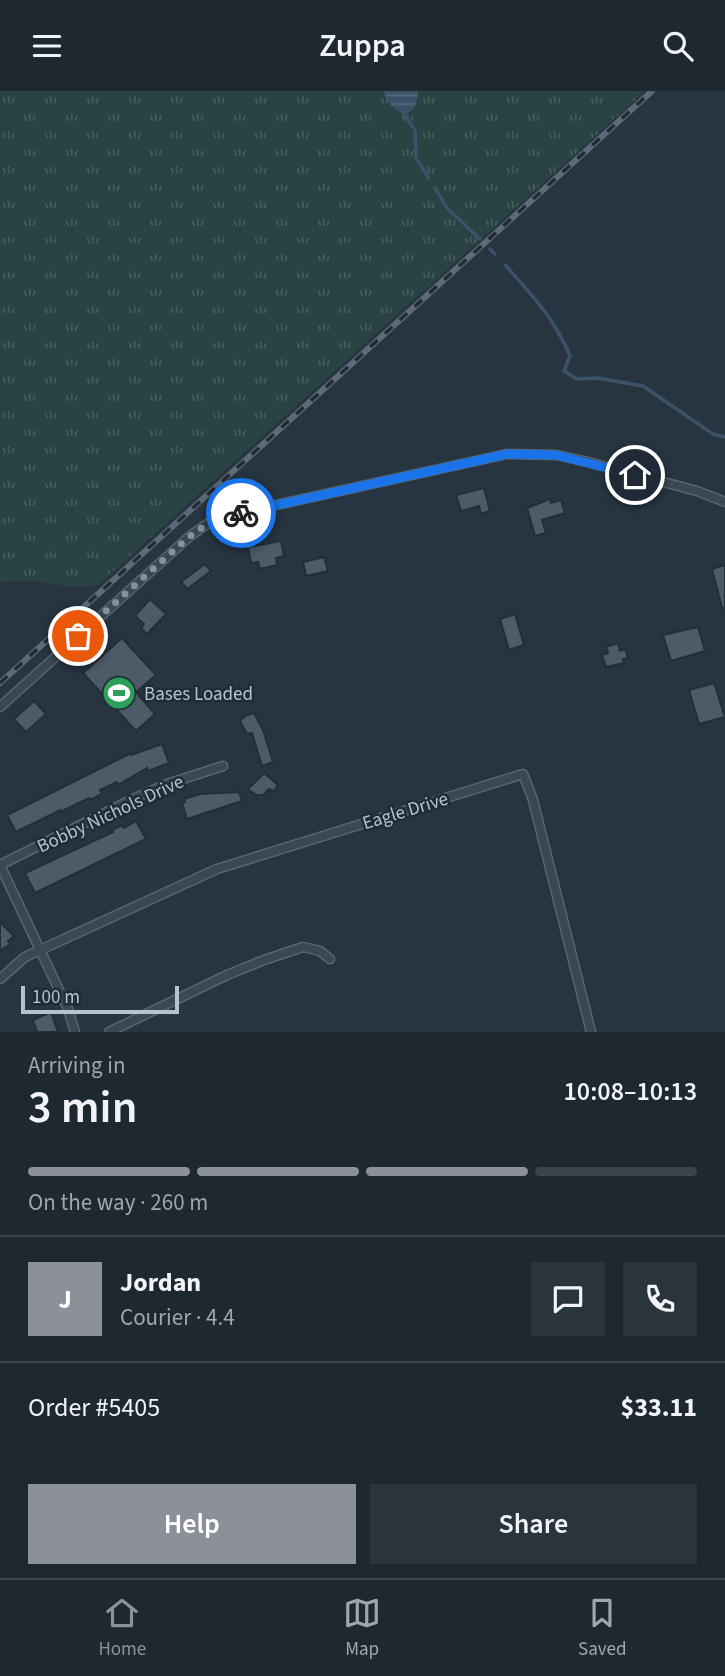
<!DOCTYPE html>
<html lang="en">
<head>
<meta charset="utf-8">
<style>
	body { margin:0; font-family:"Source Sans 3",sans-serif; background:#2a343d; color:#f1f3f6; height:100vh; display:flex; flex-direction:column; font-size:26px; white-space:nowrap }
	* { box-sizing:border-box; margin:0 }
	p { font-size:23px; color:#a0a6ab }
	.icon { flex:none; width:38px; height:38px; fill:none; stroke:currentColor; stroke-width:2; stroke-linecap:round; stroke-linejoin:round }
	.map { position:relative; height:941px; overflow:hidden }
	.details { display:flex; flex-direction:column; background:#1d2831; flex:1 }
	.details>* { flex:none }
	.scale { position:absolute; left:21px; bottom:18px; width:158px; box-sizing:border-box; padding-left:7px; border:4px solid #b8c2cb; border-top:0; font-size:19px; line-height:24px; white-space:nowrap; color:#b8c2cb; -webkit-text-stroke:5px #202c36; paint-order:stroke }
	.pin { position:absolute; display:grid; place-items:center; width:60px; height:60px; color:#fff; margin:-30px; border:4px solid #fff; border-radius:50%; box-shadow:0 2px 7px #0007 }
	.courier { position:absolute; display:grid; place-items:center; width:70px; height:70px; margin:-35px; border:5px solid #1a73e8; border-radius:50%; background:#fff; color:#222; box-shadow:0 2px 9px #0007 }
	.headline em { font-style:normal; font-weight:600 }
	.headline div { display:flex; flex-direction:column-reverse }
	.headline { display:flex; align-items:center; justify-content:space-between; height:119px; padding:0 28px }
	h1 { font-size:46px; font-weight:600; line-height:52px }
	.bar { display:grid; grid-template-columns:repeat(4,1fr); gap:10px 7px; align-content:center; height:84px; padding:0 28px }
	.bar i { height:9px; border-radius:5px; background:#3b444d }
	.bar .on { background:#8c9099 }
	.bar p { grid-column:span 4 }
	.line { display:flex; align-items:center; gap:18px; padding:0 28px; border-top:2px solid #3b444d }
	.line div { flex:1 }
	.round { display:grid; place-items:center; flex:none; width:74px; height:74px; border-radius:0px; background:#2a343d }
	.cta { display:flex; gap:14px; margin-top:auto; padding:14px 28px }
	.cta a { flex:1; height:80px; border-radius:0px; background:#8c9099; color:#fff; font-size:28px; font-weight:600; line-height:80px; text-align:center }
	.cta a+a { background:#2a343d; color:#f1f3f6 }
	header { display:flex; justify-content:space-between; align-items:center; height:91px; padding:0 28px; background:#1d2831; font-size:32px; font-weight:600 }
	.tab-bar { display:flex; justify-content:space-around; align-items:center; height:98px; border-top:2px solid #3b444d; background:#1d2831; font-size:19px; color:#a0a6ab }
	.tab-bar a { display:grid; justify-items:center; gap:4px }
	.tab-bar .on { color:#8c9099 }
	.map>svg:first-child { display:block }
</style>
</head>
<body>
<header><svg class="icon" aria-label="menu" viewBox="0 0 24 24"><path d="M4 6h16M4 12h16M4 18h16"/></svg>Zuppa<svg class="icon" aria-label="search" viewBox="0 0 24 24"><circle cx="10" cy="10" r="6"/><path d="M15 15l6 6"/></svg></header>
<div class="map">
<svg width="725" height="941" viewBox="0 0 725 941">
	<defs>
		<pattern id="grass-tufts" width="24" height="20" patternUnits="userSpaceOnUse" patternTransform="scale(1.75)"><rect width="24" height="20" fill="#294242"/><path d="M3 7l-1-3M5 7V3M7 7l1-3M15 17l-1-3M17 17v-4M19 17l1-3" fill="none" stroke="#465c5c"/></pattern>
		<pattern id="water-rules" width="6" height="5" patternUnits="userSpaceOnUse" patternTransform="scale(1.75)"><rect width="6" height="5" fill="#3b5368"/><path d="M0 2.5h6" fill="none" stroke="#556a7c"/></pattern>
	</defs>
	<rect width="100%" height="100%" fill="#273541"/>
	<polygon fill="url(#grass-tufts)" points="0,0 645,0 98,494 74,496 36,490 0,491"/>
	<path fill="url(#water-rules)" d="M383,0H418C417,32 393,26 383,0Z"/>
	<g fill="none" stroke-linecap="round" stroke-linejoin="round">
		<g stroke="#3b5368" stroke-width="3.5">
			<polyline points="403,22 415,39 416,67 429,87"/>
			<polyline points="435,97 447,117 480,148"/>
			<polyline points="490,158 495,163"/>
			<path d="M505,174C531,203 555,228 570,265L564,280L577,288L598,287L643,295L713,343L725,346"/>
		</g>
	</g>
	<g fill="#4b5b67" stroke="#222e38" stroke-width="2">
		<polygon points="484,397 490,420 481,423 479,415 461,420 456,404"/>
		<polygon points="550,408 551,412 561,409 565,422 542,429 546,442 535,445 527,417"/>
		<polygon points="281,450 284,465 276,467 277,474 260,478 258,471 251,472 248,456"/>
		<polygon points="324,466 328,480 306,485 303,471"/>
		<polygon points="205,473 211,480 187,498 181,491"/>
		<polygon points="725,474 725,517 722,517 712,478"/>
		<polygon points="150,508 166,523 147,543 141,537 144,533 135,525"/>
		<polygon points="515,523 524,554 509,559 500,528"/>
		<polygon points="698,536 705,560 671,570 663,544"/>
		<polygon points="122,547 156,584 136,601 155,623 136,640 83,582"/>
		<polygon points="618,552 620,560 625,558 628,567 623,568 624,572 606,576 602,564 608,562 606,556"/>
		<polygon points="714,592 725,626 699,633 689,599"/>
		<polygon points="34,610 46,623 26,641 14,628"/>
		<polygon points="254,622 263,639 273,671 262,675 252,642 247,643 240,630 245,625"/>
		<polygon points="162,653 169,672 148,680 147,677 118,694 117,691 100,699 102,703 90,709 89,707 60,721 60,719 16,741 7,724 131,662 131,664"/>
		<polygon points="264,682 278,694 274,700 269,698 263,704 256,704 248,698"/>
		<polygon points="239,701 242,710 187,728 182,712 185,711 184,708 200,703"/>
		<polygon points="136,730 146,748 35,802 25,782 113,741 112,739 122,734 124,737"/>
		<polygon points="0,831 14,845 8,850 10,853 0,860"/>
		<polygon points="51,921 58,941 37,941 33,929"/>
	</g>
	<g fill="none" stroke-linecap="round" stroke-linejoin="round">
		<defs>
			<g id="street">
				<polyline points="0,616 190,445 210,431 240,422 507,363 557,364 588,371 697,400 725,411"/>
				<polyline points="0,774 135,707 167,693 223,675"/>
				<polyline points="0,774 68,918 75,941"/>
				<polyline points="0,888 25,866 217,778 523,683 533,709 591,941"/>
				<polyline points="109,941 227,884 264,869 303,856 320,860 330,868"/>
			</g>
		</defs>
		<use href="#street" stroke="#59656e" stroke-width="11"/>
		<use href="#street" stroke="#3b4751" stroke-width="8"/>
		<defs>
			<polyline id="rail" points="0,592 652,0"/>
		</defs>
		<use href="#rail" stroke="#5d6b78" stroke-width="6"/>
		<use href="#rail" stroke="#202c36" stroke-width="3.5" stroke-dasharray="10" stroke-linecap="butt"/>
	</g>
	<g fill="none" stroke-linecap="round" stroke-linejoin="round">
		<polyline stroke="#85919b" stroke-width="7" stroke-dasharray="0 12.6" points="78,545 190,445 210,431 241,422"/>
		<polyline stroke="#1a73e8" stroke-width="9" points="241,422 507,363 556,364 635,384"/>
	</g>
	<defs>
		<symbol id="stadium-disc" viewBox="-11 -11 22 22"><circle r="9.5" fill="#2e9e5b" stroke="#202c36"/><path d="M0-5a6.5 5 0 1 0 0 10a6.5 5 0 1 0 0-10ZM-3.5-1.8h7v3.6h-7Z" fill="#fff"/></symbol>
	</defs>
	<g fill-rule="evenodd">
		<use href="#stadium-disc" x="100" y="583" width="38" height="38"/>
	</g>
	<g text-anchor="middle" stroke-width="5" stroke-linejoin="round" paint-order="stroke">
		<g font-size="19" fill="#b8c2cb" stroke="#202c36" text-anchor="start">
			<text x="144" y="609">Bases Loaded</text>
		</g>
		<g font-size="19" fill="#b8c2cb" stroke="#202c36">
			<text transform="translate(405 719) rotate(-17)" y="7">Eagle Drive</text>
			<text transform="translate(110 722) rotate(-25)" y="7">Bobby Nichols Drive</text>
		</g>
	</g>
</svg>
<div class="scale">100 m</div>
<div class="pin" style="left:78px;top:545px;background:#ea580c"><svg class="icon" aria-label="bag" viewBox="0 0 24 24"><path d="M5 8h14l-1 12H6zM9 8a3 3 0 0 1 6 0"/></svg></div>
<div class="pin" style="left:635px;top:384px;background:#1f2937"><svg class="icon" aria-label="home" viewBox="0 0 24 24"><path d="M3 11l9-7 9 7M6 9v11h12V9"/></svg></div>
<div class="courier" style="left:241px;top:422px"><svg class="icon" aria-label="bike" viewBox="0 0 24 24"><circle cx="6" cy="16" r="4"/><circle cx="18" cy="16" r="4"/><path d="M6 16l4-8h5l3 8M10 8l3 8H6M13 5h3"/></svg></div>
</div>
<section class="details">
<div class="headline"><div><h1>3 min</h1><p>Arriving in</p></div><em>10:08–10:13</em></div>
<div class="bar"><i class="on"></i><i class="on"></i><i class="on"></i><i></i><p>On the way · 260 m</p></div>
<div class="line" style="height:126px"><b class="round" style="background:#8c9099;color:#fff">J</b><div><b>Jordan</b><p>Courier · 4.4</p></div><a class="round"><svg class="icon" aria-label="chat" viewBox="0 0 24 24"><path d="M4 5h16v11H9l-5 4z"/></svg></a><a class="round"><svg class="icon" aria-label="phone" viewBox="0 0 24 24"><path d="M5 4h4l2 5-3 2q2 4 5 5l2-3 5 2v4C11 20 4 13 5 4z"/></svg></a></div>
<div class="line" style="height:91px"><div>Order #5405</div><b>$33.11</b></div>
<div class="cta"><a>Help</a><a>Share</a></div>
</section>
<nav class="tab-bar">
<a class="on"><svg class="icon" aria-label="home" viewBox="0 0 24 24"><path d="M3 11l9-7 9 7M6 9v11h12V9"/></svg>Home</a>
<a><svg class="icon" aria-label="map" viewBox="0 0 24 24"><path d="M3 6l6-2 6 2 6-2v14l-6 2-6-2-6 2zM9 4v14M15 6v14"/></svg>Map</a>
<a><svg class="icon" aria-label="saved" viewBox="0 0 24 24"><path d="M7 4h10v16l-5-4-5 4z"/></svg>Saved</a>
</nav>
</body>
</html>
